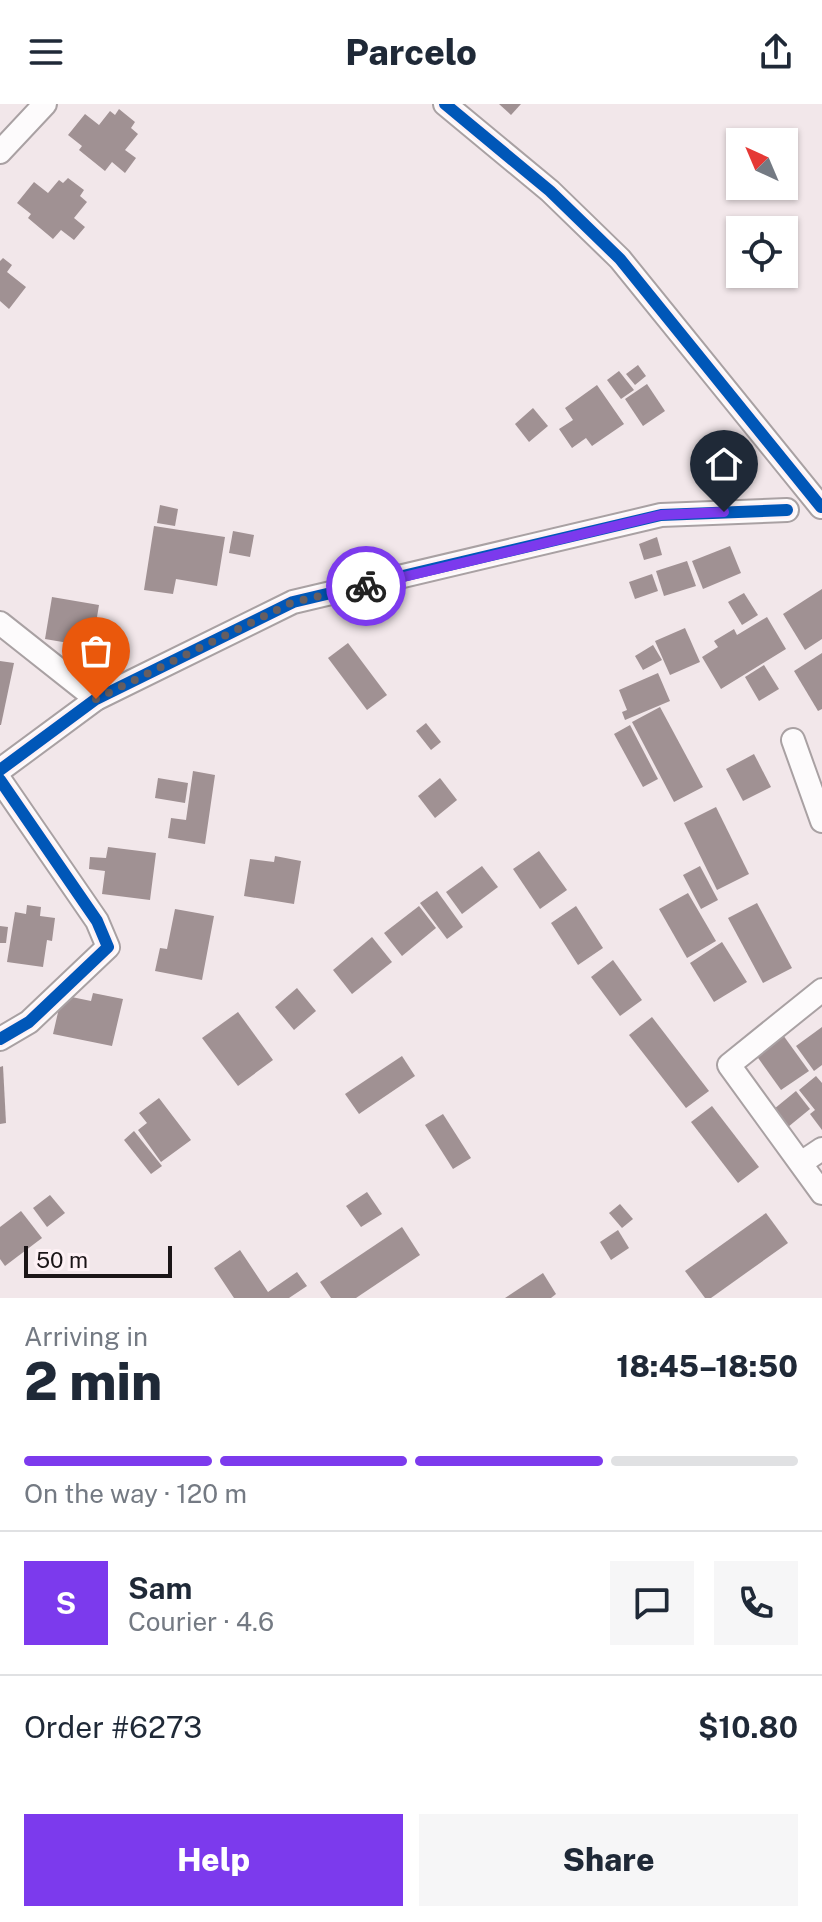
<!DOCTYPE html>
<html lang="en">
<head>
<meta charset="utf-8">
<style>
	body { margin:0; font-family:"Public Sans",sans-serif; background:#f6f6f7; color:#1f2937; height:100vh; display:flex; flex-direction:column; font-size:30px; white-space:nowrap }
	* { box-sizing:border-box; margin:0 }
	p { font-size:26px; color:#747a83 }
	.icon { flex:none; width:44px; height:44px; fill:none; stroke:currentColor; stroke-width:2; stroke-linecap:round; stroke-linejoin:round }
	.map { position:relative; height:1194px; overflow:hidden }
	.drawer { display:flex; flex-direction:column; background:#fff; flex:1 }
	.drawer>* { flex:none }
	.needle { width:52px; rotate:316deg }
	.controls { position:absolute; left:726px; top:24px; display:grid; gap:16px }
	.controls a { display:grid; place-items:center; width:72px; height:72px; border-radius:0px; background:#fff; box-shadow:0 2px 6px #0004; font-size:40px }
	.scale { position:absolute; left:24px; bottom:20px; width:148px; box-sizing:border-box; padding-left:8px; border:4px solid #1b1517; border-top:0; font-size:22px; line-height:28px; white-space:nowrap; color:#1b1517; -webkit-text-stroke:6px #fef1f5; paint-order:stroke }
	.pin { position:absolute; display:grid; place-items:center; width:68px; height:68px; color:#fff; margin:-82px -34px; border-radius:50% 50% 50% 0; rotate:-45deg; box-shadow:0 0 8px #0007 }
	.pin .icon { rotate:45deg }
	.courier { position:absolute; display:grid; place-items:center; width:80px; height:80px; margin:-40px; border:6px solid #7c3aed; border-radius:50%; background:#fff; color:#222; box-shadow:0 2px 10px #0007 }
	.headline em { font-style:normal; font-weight:800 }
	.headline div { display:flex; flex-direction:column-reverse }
	.headline { display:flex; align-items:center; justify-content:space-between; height:136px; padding:0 24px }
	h1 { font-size:52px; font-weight:800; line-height:60px }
	.bar { display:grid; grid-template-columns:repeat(4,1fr); gap:12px 8px; align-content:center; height:96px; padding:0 24px }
	.bar i { height:10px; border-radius:6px; background:#e0e1e3 }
	.bar .on { background:#7c3aed }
	.bar p { grid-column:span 4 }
	.line { display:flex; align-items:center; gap:20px; padding:0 24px; border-top:2px solid #e0e1e3 }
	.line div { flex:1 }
	.round { display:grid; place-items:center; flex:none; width:84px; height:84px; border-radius:0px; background:#f6f6f7 }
	.action { display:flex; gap:16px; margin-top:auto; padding:16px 24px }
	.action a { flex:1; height:92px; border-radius:0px; background:#7c3aed; color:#fff; font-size:32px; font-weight:800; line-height:92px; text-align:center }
	.action a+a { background:#f6f6f7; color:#1f2937 }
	header { display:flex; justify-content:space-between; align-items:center; height:104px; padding:0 24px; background:#fff; font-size:36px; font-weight:800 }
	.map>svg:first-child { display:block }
</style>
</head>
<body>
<header><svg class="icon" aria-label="menu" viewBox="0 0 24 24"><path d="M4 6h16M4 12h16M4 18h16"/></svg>Parcelo<svg class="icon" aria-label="share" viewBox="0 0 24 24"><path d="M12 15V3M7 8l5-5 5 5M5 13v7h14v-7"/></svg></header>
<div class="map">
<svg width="822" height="1194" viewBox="0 0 822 1194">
	<rect width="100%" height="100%" fill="#f2e7ea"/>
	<g fill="#a09193">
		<polygon points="499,0 521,0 511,11"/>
		<polygon points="119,5 135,18 131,24 138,30 125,46 136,54 125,69 112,58 105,67 79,46 82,42 68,31 85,10 99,21 110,7 115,11"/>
		<polygon points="68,74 84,86 80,92 87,98 74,114 85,123 74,136 61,126 53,135 28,114 31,110 17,99 34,78 48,89 59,76 63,79"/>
		<polygon points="3,154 12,161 7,168 26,183 9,205 0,197 0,157"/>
		<polygon points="638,261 646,272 635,281 626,270"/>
		<polygon points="619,267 634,286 621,295 607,276"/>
		<polygon points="647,280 665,307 643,322 625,295"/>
		<polygon points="597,281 624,320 592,342 586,334 572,344 559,325 573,316 565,304"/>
		<polygon points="533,304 548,322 529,338 515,320"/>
		<polygon points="160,401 178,405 175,422 157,419"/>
		<polygon points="154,422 225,433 217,482 176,475 173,490 144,486"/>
		<polygon points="233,427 254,431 250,453 229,449"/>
		<polygon points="657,433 662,451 644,456 639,440"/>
		<polygon points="730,442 741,469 703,485 692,457"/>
		<polygon points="687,457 696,482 664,492 656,467"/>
		<polygon points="652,470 658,487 635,495 629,478"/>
		<polygon points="822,485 822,535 805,546 783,510"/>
		<polygon points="744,489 758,511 742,521 728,498"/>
		<polygon points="52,493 99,501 92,543 45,535"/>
		<polygon points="767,513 786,545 721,585 702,553 718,543 714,537 734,525 737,531"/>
		<polygon points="685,524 700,558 670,571 655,537"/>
		<polygon points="348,539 387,591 367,606 328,554"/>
		<polygon points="653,541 662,556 643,566 635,552"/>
		<polygon points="822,549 822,605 818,607 794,567"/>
		<polygon points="0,557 14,559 1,621 0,621"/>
		<polygon points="764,561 779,585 759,597 745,573"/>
		<polygon points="658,569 670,597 625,616 622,608 627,606 619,586"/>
		<polygon points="660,603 703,683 674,698 632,618"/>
		<polygon points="426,619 441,638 431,646 416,627"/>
		<polygon points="630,621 658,675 643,683 614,630"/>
		<polygon points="754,650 771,683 743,697 726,665"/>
		<polygon points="193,667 215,671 205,740 168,734 171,714 186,716"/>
		<polygon points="158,674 188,679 185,699 155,694"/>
		<polygon points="440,674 457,696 435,714 418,692"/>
		<polygon points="716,703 749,770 717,786 684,719"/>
		<polygon points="108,743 156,749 150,796 102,790 105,767 89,765 90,753 106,754"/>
		<polygon points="539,747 567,786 540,805 513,765"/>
		<polygon points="275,752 301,757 294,800 244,792 250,755 274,758"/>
		<polygon points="482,762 498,783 462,810 446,788"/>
		<polygon points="700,762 718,796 701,805 683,771"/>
		<polygon points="437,787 463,823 447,835 420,799"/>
		<polygon points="688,789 716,837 687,854 659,805"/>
		<polygon points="757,799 792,864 763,879 728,814"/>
		<polygon points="27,801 41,803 40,812 55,814 52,837 47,836 43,863 7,858 15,808 26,810"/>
		<polygon points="419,802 436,824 402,852 384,829"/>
		<polygon points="576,802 603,844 578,861 551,819"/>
		<polygon points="175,805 214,812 202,876 155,867 160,844 167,845"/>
		<polygon points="0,822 8,823 6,839 0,839"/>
		<polygon points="372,833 392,858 352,890 333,866"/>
		<polygon points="722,838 747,878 714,898 690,859"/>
		<polygon points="613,856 642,896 620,912 591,873"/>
		<polygon points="297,884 316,907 294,926 275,903"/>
		<polygon points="93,889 123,895 112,942 53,930 62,891 91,897"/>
		<polygon points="238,908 273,956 238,982 202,934"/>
		<polygon points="652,913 709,987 686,1004 629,931"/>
		<polygon points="822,923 822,961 814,967 796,942"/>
		<polygon points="783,931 809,967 781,986 756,951"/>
		<polygon points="402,952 415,972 359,1010 345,990"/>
		<polygon points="3,962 6,1019 0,1020 0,963"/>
		<polygon points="816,972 822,979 822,1026 810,1010 815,1006 799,986"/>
		<polygon points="796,987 810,1005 788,1023 774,1005"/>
		<polygon points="159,994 191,1036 161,1058 138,1026 147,1019 139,1009"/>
		<polygon points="712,1002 759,1063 738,1079 691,1018"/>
		<polygon points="443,1010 471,1054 453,1065 425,1021"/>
		<polygon points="134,1027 162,1062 151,1070 124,1036"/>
		<polygon points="367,1088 382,1110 361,1123 346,1102"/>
		<polygon points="50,1091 65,1109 47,1123 33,1104"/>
		<polygon points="620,1100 633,1115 622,1124 609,1109"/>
		<polygon points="21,1107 42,1134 5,1162 0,1155 0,1123"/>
		<polygon points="766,1109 788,1139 711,1194 705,1194 685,1167"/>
		<polygon points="402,1123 420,1151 356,1194 331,1194 320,1178"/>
		<polygon points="618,1126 629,1144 611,1156 600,1138"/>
		<polygon points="240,1146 268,1188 297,1168 307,1182 289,1194 234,1194 214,1164"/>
		<polygon points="543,1169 556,1190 551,1194 505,1194"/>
	</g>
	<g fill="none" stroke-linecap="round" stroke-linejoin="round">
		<defs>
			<g id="minor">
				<polyline points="445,0 550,87 620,155 821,403"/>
				<polyline points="0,48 45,0"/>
				<polyline points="0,519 96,595"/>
				<polyline points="793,636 822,717"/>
				<polyline points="0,666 96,595 293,498 661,411 787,406"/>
				<polyline points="0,676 97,817 108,843 29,918 0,935"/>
				<polyline points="822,886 729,961 822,1089"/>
				<polyline points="801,1059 822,1045"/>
			</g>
		</defs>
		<use href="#minor" stroke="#a9a1a3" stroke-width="26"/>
		<use href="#minor" stroke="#fdfbfc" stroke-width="22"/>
		<defs>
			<g id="cycleway">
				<polyline points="445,0 550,87 620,155 821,403"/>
				<polyline points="0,666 96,595 293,498 661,411 787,406"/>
				<polyline points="0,676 97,817 108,843 29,918 0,935"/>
			</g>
		</defs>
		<use href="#cycleway" stroke="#fef1f5" stroke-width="17"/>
		<use href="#cycleway" stroke="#0057b8" stroke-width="12"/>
	</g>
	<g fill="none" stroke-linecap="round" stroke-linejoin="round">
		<polyline stroke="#665e61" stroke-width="8" stroke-dasharray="0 14.4" points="96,595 293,498 366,482"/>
		<polyline stroke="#7c3aed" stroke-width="10" points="366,482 661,411 724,408"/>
	</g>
</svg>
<div class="controls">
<a><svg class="needle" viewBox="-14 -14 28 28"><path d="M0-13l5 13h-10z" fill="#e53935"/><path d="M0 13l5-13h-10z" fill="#747a83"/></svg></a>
<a><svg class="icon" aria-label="locate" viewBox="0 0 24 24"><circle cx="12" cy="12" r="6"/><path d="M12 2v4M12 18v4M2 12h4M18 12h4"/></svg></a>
</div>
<div class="scale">50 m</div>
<div class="pin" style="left:96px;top:595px;background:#ea580c"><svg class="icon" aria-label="bag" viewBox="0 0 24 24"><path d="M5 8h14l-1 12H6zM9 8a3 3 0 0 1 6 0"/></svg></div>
<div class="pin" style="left:724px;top:408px;background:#1f2937"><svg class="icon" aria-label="home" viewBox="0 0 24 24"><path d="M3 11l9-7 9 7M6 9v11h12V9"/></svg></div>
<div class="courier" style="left:366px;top:482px"><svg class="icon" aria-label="bike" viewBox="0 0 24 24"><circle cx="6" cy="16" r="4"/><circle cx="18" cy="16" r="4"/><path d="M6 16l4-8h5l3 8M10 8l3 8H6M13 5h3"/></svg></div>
</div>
<section class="drawer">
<div class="headline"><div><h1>2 min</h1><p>Arriving in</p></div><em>18:45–18:50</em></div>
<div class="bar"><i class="on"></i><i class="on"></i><i class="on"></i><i></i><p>On the way · 120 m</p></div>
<div class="line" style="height:144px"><b class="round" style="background:#7c3aed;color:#fff">S</b><div><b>Sam</b><p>Courier · 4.6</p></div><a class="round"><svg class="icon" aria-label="chat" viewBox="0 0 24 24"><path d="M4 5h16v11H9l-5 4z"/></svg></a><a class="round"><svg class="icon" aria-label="phone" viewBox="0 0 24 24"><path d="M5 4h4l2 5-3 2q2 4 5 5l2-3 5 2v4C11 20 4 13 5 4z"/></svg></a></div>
<div class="line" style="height:104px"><div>Order #6273</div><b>$10.80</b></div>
<div class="action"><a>Help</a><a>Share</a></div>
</section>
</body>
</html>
